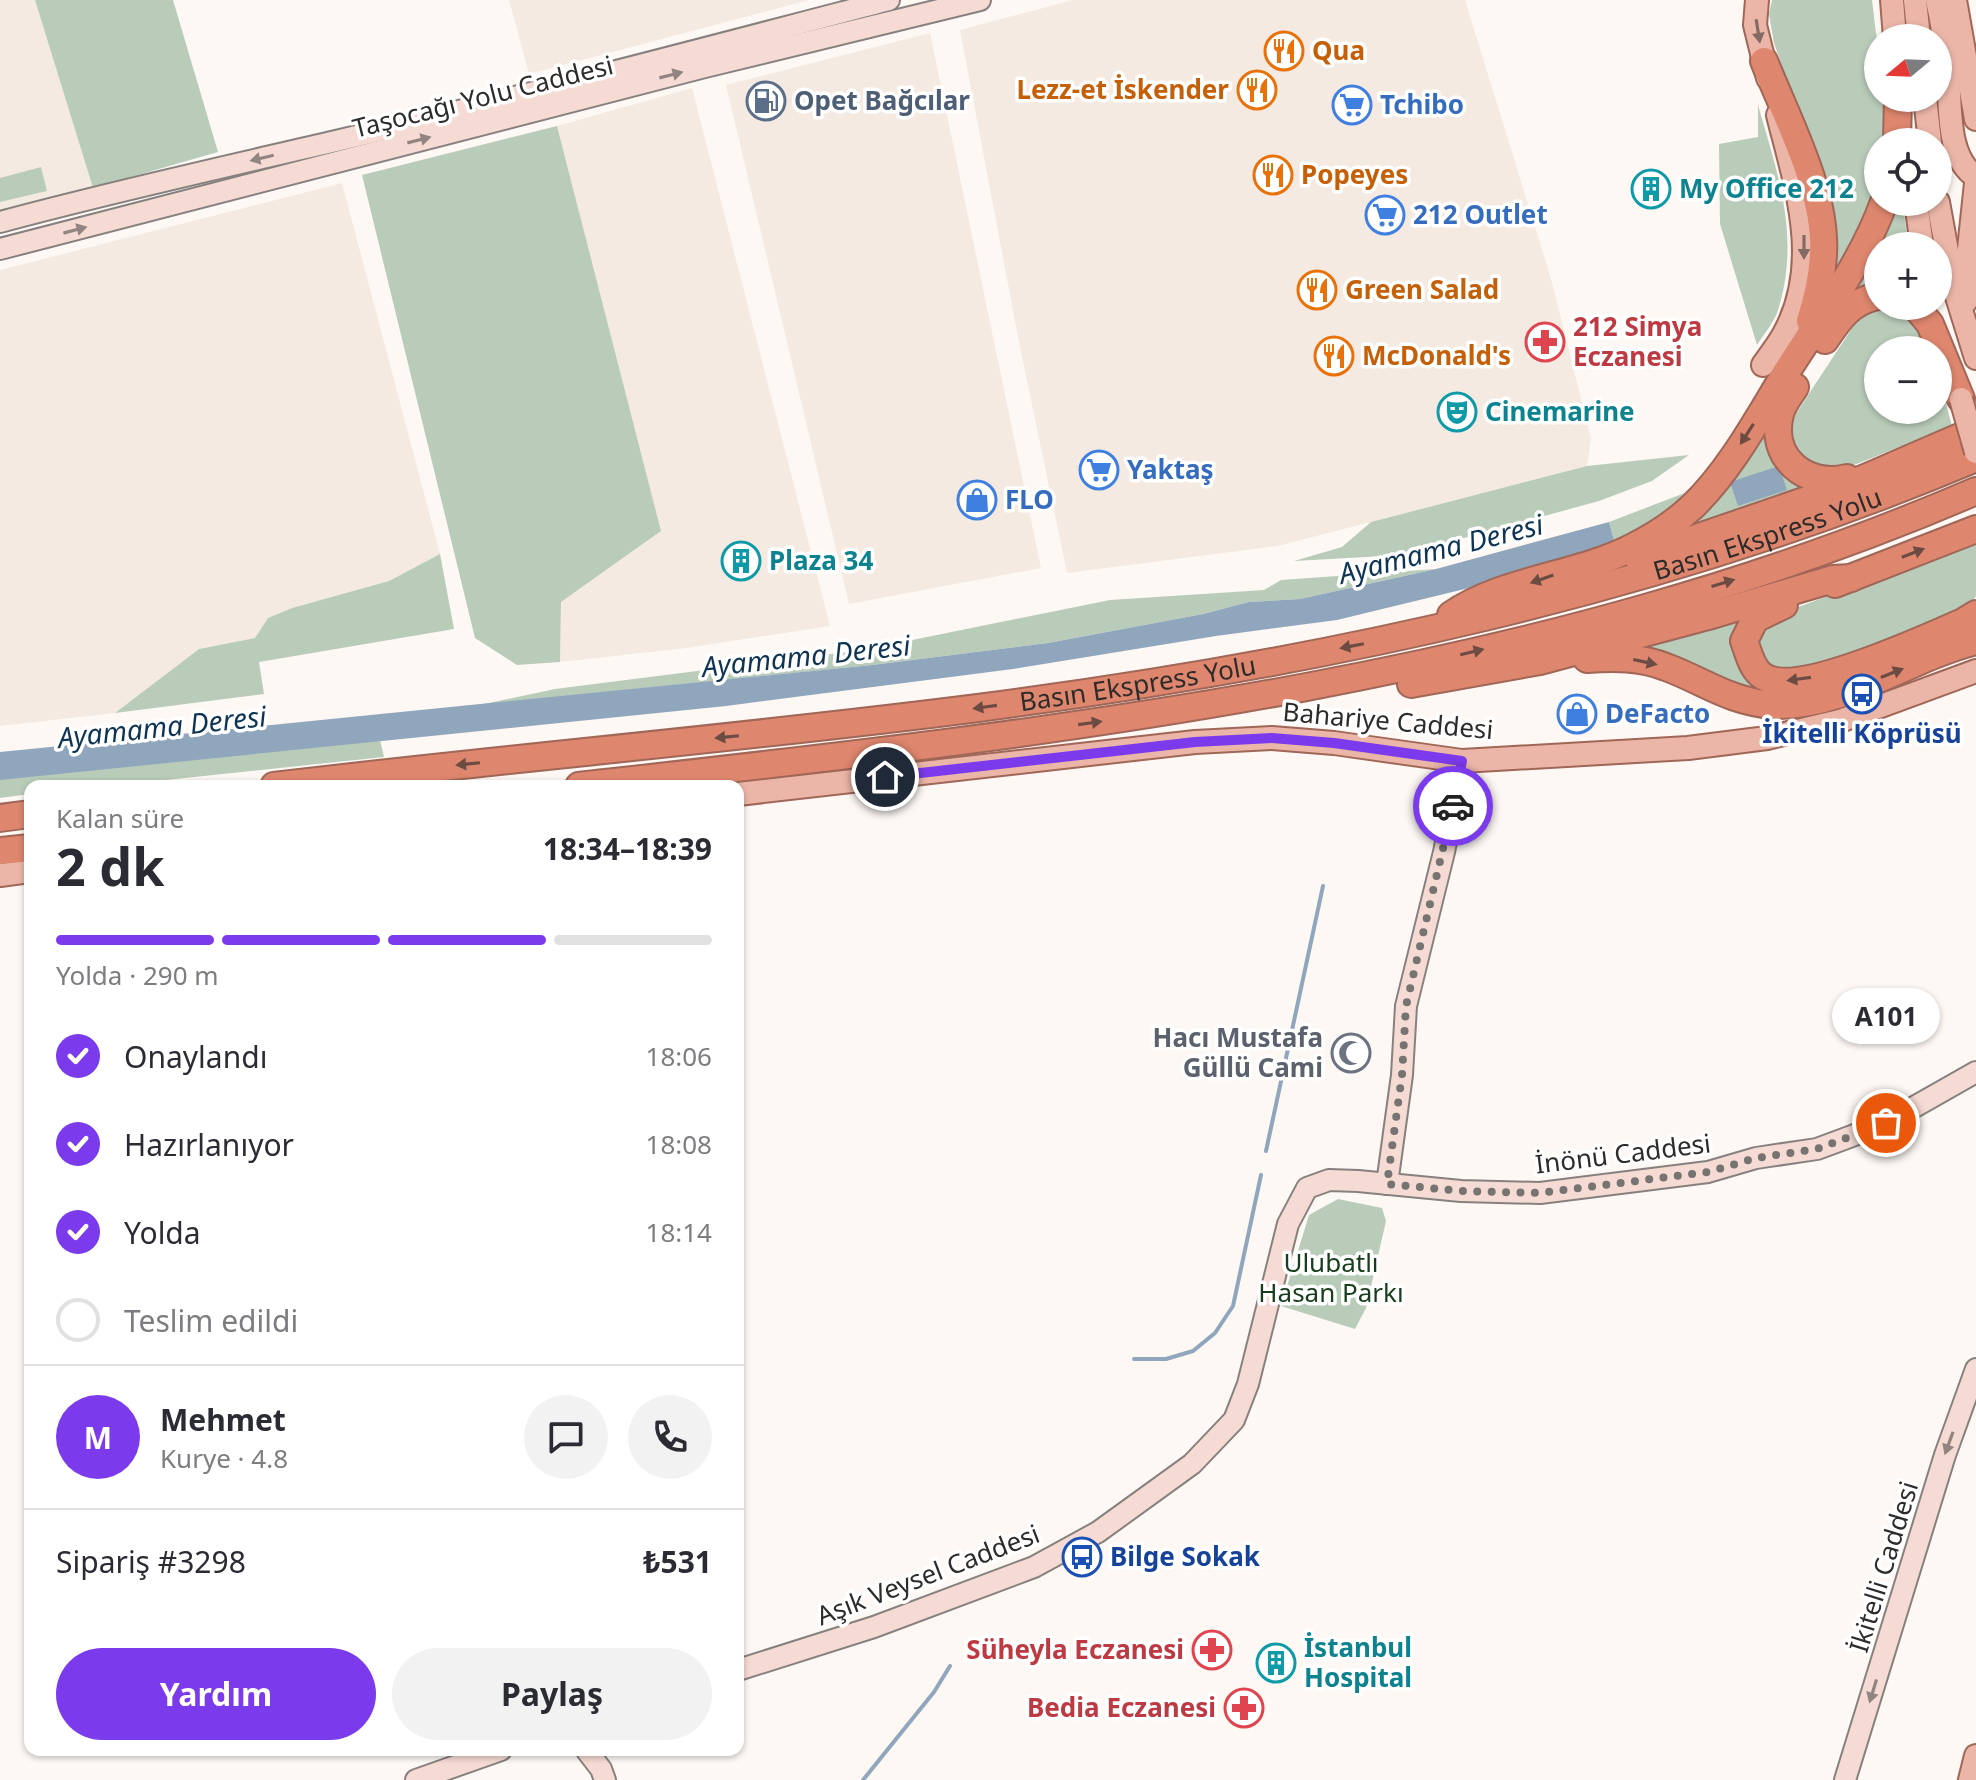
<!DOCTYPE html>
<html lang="tr">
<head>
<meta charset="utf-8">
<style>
	body { margin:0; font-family:"Noto Sans",sans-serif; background:#f2f2f3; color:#2b2b33; height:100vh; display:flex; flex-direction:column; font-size:30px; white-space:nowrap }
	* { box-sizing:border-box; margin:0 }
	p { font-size:26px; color:#7c7c81 }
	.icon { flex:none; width:44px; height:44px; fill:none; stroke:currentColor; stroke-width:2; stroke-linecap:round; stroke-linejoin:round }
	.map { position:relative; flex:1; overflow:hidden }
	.sheet { position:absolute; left:24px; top:780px; width:720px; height:976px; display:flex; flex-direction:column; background:#fff; border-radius:16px; box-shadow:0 2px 6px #0004 }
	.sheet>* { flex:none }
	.needle { width:52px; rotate:251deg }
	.buttons { position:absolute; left:1864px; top:24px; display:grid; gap:16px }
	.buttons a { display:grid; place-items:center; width:88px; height:88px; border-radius:50%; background:#fff; box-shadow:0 2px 6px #0004; font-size:40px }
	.pin { position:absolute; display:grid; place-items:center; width:68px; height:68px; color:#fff; margin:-34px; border:4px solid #fff; border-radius:50%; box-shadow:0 2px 8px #0007 }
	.courier { position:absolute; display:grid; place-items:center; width:80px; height:80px; margin:-40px; border:6px solid #7c3aed; border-radius:50%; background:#fff; color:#222; box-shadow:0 2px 10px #0007 }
	.bubble { position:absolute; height:56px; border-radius:28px; background:#fff; box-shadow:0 2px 6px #0004; font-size:26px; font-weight:700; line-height:56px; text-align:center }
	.headline em { font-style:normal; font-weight:700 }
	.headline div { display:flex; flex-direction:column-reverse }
	.headline { display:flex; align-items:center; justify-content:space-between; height:136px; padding:0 32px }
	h1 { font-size:52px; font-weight:700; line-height:60px }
	.bar { display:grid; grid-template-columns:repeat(4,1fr); gap:12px 8px; align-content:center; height:96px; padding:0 32px }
	.bar i { height:10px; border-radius:6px; background:#e1e1e2 }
	.bar .current { background:#7c3aed }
	.bar p { grid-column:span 4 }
	.line { display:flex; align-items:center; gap:20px; padding:0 32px; border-top:2px solid #e1e1e2 }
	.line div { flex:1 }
	.round { display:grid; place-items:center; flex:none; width:84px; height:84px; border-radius:42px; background:#f2f2f3 }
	ol { padding:0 32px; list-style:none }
	li { display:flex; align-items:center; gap:24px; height:88px }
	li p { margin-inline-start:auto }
	li .icon { padding:8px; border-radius:50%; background:#7c3aed; color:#fff; stroke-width:4 }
	li:last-child { color:#7c7c81 }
	li i { width:44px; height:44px; border:4px solid #e1e1e2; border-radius:50% }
	.primary-button { display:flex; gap:16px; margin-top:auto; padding:16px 32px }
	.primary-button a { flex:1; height:92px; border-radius:48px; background:#7c3aed; color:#fff; font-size:32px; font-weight:700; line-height:92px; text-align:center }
	.primary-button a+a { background:#f2f2f3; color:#2b2b33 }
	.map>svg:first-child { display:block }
</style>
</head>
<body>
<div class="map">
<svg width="1976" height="1780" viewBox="0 0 1976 1780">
	<rect width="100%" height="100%" fill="#fdf8f4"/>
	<g fill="#f5eae1">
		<polygon points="0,0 35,0 93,188 0,209"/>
		<polygon points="509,0 809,0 529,74"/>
		<polygon points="1073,0 1465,0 1552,282 1591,439 1587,466 1278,546 1067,573 1018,337 960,30"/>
		<polygon points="930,33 1041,568 849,604 726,85"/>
		<polygon points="692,88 830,626 686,648 560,662 561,602 661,531 557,126"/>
		<polygon points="342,183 440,554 389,581 292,608 268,618 255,638 199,649 115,713 0,726 0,270"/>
	</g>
	<g fill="#b9ccba">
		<polygon points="35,0 173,0 218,152 93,188"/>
		<polygon points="1772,0 1872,0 1878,50 1878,98 1884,98 1887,120 1885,142 1878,142 1878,193 1830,286 1828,198 1774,43 1769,14"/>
		<path d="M1758,105C1778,175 1800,235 1779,307C1776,320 1764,334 1757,345L1720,224L1719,144L1758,137Z"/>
		<polygon points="557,126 661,531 561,602 560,662 517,665 475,638 362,175"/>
		<polygon points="41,167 47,191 0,202 0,178"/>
		<polygon points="1896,202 1902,202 1909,246 1878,246 1878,288 1853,295 1847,291"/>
		<path d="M1878,309C1917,310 1916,316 1931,350H1878V410H1938V374L1952,426L1839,471L1813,468C1794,449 1788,442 1795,415L1860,316Z"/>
		<polygon points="1777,407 1771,429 1827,488 1677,537"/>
		<polygon points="1689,455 1652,481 1599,501 1402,555 1294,561 1342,547 1371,522 1587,466"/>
		<polygon points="1695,489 1660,521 1615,544 1609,522"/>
		<polygon points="1976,540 1976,596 1970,606 1812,671 1787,675 1764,663 1757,647 1759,632 1772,617"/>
		<polygon points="440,554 454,629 259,662 264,694 115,713 199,649 255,638 268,618 292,608 389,581"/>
		<polygon points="1436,569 1300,599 1249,602 1203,614 1048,643 872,665 479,705 555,689 863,650 1110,600 1264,590 1281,580"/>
		<path d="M1747,612C1743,621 1736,633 1735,643C1733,664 1743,683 1762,690V698L1635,646Z"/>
		<polygon points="380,740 384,757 109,786 30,786 30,794 0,798 0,779"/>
		<polygon points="1338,1199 1382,1208 1386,1221 1366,1308 1355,1329 1281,1306 1309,1215"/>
	</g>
	<g fill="#90a6bd">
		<polygon points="1779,466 1787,490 1738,506 1730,482"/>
		<polygon points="1609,522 1615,544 1506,579 1337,620 1216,636 1013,669 726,706 0,780 0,752 872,665 1048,643 1203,614 1249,602 1300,599 1436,569"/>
	</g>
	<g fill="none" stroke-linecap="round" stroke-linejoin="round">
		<g stroke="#90a6bd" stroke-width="4">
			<polyline points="1266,1151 1323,886"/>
			<polyline points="1134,1359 1166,1359 1193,1351 1215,1333 1233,1306 1261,1175"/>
			<polyline points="863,1780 934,1692 950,1666"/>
		</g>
		<defs>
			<g id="secondary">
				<path d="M0,222C111,192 224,167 336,141C521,97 706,48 889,0"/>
				<polyline points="0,249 705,67 980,0"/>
				<polyline points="1387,1184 1402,1075 1406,1006 1444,852 1462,761"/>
				<polyline points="738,1670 874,1627 1034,1567 1098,1532 1192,1464 1234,1420 1248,1384 1288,1224 1307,1188 1329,1180 1358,1181 1461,1191 1540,1193 1708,1172 1756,1158 1817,1149 1844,1139 1886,1123 1976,1072"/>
				<polyline points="587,1751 601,1769 605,1780"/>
				<polyline points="416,1780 501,1750"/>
				<polyline points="1845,1780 1945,1455 1976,1369"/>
			</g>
			<g id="primary">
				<polyline points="1757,0 1755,25 1768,78"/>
				<polyline points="1892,0 1895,38"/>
				<polyline points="1915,0 1919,38"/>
				<path d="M1937,0C1943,25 1946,50 1948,76C1951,107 1946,157 1976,177"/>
				<polyline points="1955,0 1976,119"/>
				<polyline points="1925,98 1930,142"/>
				<polyline points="1916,202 1922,246"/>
				<polyline points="1938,202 1953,284 1976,358"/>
				<polyline points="1966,301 1965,287 1976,183"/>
				<path d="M1763,365C1770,355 1778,345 1784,334C1823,263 1796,187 1778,115"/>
				<polyline points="738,794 1195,742 1272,738 1334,743 1462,761 1688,748 1767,738 1840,721 1976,671"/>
				<polyline points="0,875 30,871"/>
				<polyline points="1970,1780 1976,1756"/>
			</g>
			<g id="motorway">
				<path d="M1764,61C1787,119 1827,192 1823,255C1822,277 1817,299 1810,321"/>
				<polyline points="1897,142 1898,98"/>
				<polyline points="1915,306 1930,324 1961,399"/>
				<path d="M1825,340C1839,319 1851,301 1878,296"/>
				<path d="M1795,387C1790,395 1782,405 1780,414C1769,458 1806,488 1847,478"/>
				<polyline points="1638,558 1842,488 1976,430"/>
				<polyline points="1835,584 1976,529"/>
				<path d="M1784,605L1755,619L1744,641C1748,651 1751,666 1760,674C1792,702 1927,637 1963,622L1976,614"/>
				<path d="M1451,615C1503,579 1577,576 1633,547C1655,536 1675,523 1693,506C1732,468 1759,416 1787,371C1821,317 1862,263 1884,202"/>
				<path d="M1587,659C1614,657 1641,657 1666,667C1704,681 1730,702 1774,705C1843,708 1910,657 1976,641"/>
				<polyline points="1411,684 1540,661 1708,616 1833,579 1851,578"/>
				<path id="s1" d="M274,786C508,758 744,738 978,708C1318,664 1659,592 1976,458"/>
				<path d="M579,786C1051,733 1534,682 1976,491"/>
				<polyline points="0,818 30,814"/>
				<polyline points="0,851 30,848"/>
			</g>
		</defs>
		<use href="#secondary" stroke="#86817e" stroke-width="24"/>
		<use href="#primary" stroke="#a06657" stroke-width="26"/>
		<use href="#motorway" stroke="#a06657" stroke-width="30"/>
		<use href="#secondary" stroke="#f5dbd4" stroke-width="20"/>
		<use href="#primary" stroke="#ebb6a8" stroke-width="22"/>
		<use href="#motorway" stroke="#de866e" stroke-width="26"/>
		<defs>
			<polyline id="primary-bridge" points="1961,399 1976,452"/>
		</defs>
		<use href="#primary-bridge" stroke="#a06657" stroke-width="26" stroke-linecap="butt"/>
		<use href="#primary-bridge" stroke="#ebb6a8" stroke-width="22"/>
	</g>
	<defs><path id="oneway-solid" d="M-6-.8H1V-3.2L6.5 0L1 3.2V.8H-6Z" transform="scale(2)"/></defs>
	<g fill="#836a63">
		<use href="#oneway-solid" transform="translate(1758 31) rotate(81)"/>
		<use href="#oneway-solid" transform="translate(1804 247) rotate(90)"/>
	</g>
	<g fill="#928480">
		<use href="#oneway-solid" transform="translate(671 75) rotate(-14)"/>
		<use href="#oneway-solid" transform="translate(419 140) rotate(-14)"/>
		<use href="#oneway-solid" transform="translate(262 158) rotate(167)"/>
		<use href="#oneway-solid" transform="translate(75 230) rotate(-15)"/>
		<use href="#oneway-solid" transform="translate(1949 1443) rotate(110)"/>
		<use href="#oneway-solid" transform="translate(1873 1691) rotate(107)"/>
	</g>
	<g fill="#6c4c42">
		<use href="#oneway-solid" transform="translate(1747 434) rotate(123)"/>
		<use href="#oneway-solid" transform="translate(1913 553) rotate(-21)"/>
		<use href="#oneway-solid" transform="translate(1542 579) rotate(161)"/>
		<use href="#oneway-solid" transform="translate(1723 583) rotate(-17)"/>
		<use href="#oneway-solid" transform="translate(1352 646) rotate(169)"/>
		<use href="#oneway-solid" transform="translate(1472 652) rotate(-13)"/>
		<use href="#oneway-solid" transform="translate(1645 662) rotate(12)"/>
		<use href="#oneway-solid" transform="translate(1892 673) rotate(-22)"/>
		<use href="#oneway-solid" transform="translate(1799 679) rotate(172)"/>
		<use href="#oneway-solid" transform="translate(985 707) rotate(172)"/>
		<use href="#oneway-solid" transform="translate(1090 723) rotate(-8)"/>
		<use href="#oneway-solid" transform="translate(727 737) rotate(174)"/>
		<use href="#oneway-solid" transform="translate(468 764) rotate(174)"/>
	</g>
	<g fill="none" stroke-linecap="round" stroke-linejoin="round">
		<polyline stroke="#767371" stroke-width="8" stroke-dasharray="0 14.4" points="1453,806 1406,1006 1402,1075 1387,1184 1461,1191 1540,1193 1708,1172 1756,1158 1817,1149 1886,1123"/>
		<polyline stroke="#7c3aed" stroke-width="10" points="885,777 1195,742 1272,738 1334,743 1462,761 1453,806"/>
	</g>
	<defs>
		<symbol id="restaurant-ring" viewBox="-11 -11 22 22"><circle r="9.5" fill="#fff" stroke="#e8710a" stroke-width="1.5"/><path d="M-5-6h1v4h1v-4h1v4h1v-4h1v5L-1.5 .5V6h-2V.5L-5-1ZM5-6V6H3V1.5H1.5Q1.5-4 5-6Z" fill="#e8710a"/></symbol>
		<symbol id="fuel-ring" viewBox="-11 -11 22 22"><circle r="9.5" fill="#fff" stroke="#5c6f8a" stroke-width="1.5"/><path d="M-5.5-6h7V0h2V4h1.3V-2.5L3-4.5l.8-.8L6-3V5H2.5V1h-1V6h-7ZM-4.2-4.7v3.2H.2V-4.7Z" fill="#5c6f8a"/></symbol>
		<symbol id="supermarket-ring" viewBox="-11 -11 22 22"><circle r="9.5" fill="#fff" stroke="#3f7fe0" stroke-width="1.5"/><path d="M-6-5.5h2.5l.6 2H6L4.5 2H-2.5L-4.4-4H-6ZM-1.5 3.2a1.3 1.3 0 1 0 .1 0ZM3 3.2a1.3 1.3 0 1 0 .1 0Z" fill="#3f7fe0"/></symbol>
		<symbol id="building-ring" viewBox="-11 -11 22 22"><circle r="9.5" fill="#fff" stroke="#0f9aa8" stroke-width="1.5"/><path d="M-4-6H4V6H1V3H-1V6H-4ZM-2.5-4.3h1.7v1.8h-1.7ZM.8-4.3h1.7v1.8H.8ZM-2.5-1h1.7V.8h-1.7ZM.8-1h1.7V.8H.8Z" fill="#0f9aa8"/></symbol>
		<symbol id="pharmacy-ring" viewBox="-11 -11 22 22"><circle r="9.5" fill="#fff" stroke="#e0444e" stroke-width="1.5"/><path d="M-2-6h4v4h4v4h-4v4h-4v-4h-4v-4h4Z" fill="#e0444e"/></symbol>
		<symbol id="theatre-ring" viewBox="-11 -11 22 22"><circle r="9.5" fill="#fff" stroke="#0f9aa8" stroke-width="1.5"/><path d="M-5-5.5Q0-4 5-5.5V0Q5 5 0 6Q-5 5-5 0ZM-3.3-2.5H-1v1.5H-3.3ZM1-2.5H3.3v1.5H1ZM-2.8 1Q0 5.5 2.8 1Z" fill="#0f9aa8"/></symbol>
		<symbol id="shop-ring" viewBox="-11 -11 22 22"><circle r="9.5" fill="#fff" stroke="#3f7fe0" stroke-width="1.5"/><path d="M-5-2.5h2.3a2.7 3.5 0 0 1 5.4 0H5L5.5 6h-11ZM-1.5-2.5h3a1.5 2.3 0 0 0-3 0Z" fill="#3f7fe0"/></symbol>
		<symbol id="bus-ring" viewBox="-11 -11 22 22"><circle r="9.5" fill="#fff" stroke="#1a4fb4" stroke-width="1.5"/><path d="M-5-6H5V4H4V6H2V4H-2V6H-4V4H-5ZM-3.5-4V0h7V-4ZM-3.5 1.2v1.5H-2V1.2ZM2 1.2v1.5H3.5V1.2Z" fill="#1a4fb4"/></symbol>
		<symbol id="mosque-ring" viewBox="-11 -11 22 22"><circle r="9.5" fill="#fff" stroke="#6b7280" stroke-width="1.5"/><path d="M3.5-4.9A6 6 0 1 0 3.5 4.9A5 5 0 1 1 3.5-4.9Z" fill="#6b7280"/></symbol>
	</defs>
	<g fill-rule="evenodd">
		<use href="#restaurant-ring" x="1262" y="29" width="44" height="44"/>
		<use href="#restaurant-ring" x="1235" y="68" width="44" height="44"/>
		<use href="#fuel-ring" x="744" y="79" width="44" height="44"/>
		<use href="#supermarket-ring" x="1330" y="83" width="44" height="44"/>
		<use href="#restaurant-ring" x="1251" y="153" width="44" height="44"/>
		<use href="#building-ring" x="1629" y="167" width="44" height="44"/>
		<use href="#supermarket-ring" x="1363" y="193" width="44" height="44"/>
		<use href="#restaurant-ring" x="1295" y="268" width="44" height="44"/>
		<use href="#pharmacy-ring" x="1523" y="320" width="44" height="44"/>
		<use href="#restaurant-ring" x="1312" y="334" width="44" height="44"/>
		<use href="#theatre-ring" x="1435" y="390" width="44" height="44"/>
		<use href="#supermarket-ring" x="1077" y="448" width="44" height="44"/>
		<use href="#shop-ring" x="955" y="478" width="44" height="44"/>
		<use href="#building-ring" x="719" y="539" width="44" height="44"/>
		<use href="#bus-ring" x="1840" y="672" width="44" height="44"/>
		<use href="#shop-ring" x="1555" y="692" width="44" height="44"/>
		<use href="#mosque-ring" x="1329" y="1031" width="44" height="44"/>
		<use href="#bus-ring" x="1060" y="1535" width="44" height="44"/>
		<use href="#pharmacy-ring" x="1190" y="1628" width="44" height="44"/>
		<use href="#building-ring" x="1254" y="1641" width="44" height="44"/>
		<use href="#pharmacy-ring" x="1222" y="1686" width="44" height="44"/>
	</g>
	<g text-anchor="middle" stroke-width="7" stroke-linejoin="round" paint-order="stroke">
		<g font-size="26" font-weight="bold" fill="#c56008" stroke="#fff" text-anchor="start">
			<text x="1312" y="60">Qua</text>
			<text x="1229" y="99" text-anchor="end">Lezz-et İskender</text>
			<text x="1301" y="184">Popeyes</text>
			<text x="1345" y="299">Green Salad</text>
			<text x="1362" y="365">McDonald's</text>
		</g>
		<g font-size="26" fill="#2e2c2b" stroke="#fff">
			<text transform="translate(483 97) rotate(-14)" y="9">Taşocağı Yolu Caddesi</text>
			<text dy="9" stroke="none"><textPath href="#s1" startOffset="1518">Basın Ekspress Yolu</textPath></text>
			<text dy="9" stroke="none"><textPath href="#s1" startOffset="870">Basın Ekspress Yolu</textPath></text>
			<text transform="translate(1388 721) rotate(5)" y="9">Bahariye Caddesi</text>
			<text transform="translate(1623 1154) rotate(-7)" y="9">İnönü Caddesi</text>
			<text transform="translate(1884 1567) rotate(-73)" y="9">İkitelli Caddesi</text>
			<text transform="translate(928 1575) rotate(-21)" y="9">Aşık Veysel Caddesi</text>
		</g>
		<g font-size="26" font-weight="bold" fill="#4e5e75" stroke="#fff" text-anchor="start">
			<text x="794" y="110">Opet Bağcılar</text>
		</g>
		<g font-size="26" font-weight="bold" fill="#366cbe" stroke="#fff" text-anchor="start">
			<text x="1380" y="114">Tchibo</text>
			<text x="1413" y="224">212 Outlet</text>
			<text x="1127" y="479">Yaktaş</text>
			<text x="1005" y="509">FLO</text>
			<text x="1605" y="723">DeFacto</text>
		</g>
		<g font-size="26" font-weight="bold" fill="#0d838f" stroke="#fff" text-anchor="start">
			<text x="1679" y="198">My Office 212</text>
			<text x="1485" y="421">Cinemarine</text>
			<text x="769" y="570">Plaza 34</text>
			<text x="1304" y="1657">İstanbul<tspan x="1304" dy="30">Hospital</tspan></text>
		</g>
		<g font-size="26" font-weight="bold" fill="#be3a42" stroke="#fff" text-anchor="end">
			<text x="1573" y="336" text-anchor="start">212 Simya<tspan x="1573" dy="30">Eczanesi</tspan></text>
			<text x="1184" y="1659">Süheyla Eczanesi</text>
			<text x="1216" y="1717">Bedia Eczanesi</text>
		</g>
		<g font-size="26" font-weight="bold" fill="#164399" stroke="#fff">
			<text x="1862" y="743">İkitelli Köprüsü</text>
			<text x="1110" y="1566" text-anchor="start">Bilge Sokak</text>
		</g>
		<g font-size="26" font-weight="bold" fill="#5b616d" stroke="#fff" text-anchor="end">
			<text x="1323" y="1047">Hacı Mustafa<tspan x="1323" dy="30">Güllü Cami</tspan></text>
		</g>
		<g font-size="26" fill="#173d1c" stroke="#fff">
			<text x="1331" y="1272">Ulubatlı<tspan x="1331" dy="30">Hasan Parkı</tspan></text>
		</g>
		<g font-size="28" font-style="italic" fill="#0e3353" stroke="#fff">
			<text transform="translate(1441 549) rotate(-14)" y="10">Ayamama Deresi</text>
			<text transform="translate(806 656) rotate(-6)" y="10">Ayamama Deresi</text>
			<text transform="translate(162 727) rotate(-6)" y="10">Ayamama Deresi</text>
		</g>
	</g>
</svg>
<div class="buttons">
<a><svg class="needle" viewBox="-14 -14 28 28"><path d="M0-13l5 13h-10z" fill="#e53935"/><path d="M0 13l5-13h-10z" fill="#7c7c81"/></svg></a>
<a><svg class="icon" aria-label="locate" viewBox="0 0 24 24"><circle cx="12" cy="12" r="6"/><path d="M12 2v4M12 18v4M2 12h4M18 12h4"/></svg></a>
<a>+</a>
<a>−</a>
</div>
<div class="pin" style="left:1886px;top:1123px;background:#ea580c"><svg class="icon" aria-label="bag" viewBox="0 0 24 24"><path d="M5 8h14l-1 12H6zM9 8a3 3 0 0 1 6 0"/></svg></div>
<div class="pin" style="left:885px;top:777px;background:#1f2937"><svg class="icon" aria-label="home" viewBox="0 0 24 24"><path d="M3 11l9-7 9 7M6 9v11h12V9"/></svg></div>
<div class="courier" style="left:1453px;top:806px"><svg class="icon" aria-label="car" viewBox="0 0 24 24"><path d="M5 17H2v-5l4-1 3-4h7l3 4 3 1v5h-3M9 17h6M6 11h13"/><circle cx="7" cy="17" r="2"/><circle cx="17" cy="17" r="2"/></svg></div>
<div class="bubble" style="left:1832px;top:988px;width:108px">A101</div>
<section class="sheet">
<div class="headline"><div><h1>2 dk</h1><p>Kalan süre</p></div><em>18:34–18:39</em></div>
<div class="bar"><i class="current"></i><i class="current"></i><i class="current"></i><i></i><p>Yolda · 290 m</p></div>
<ol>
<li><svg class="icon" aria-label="check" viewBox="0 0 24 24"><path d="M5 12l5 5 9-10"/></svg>Onaylandı<p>18:06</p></li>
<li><svg class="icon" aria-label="check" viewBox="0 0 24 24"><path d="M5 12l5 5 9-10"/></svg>Hazırlanıyor<p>18:08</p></li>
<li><svg class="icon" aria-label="check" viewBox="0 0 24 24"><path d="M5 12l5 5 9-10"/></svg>Yolda<p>18:14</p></li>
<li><i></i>Teslim edildi</li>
</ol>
<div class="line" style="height:144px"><b class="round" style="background:#7c3aed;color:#fff">M</b><div><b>Mehmet</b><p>Kurye · 4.8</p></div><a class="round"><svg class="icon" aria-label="chat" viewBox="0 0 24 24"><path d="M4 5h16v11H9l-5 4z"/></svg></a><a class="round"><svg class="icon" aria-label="phone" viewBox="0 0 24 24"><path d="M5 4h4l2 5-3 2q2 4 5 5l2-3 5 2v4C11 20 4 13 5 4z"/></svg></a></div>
<div class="line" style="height:104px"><div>Sipariş #3298</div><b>₺531</b></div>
<div class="primary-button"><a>Yardım</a><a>Paylaş</a></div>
</section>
</div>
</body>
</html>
